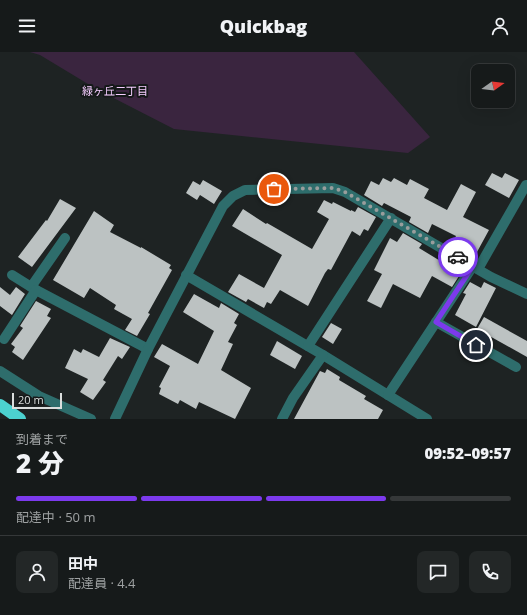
<!DOCTYPE html>
<html lang="ja">
<head>
<meta charset="utf-8">
<style>
	body { margin:0; font-family:"Open Sans","Noto Sans JP",sans-serif; background:#232727; color:#f1f3f6; height:100vh; display:flex; flex-direction:column; font-size:15px; white-space:nowrap }
	* { box-sizing:border-box; margin:0 }
	p { font-size:13px; color:#9ea1a2 }
	.icon { flex:none; width:22px; height:22px; fill:none; stroke:currentColor; stroke-width:2; stroke-linecap:round; stroke-linejoin:round }
	.map { position:relative; height:367px; overflow:hidden }
	.drawer { display:flex; flex-direction:column; background:#161a1a; flex:1 }
	.drawer>* { flex:none }
	.needle { width:26px; rotate:76deg }
	.fabs { position:absolute; left:471px; top:12px; display:grid; gap:8px }
	.fabs a { display:grid; place-items:center; width:44px; height:44px; border-radius:8px; background:#161a1a; box-shadow:0 4px 16px #0002,0 0 0 1px #353839; font-size:20px }
	.scale { position:absolute; left:12px; bottom:10px; width:50px; box-sizing:border-box; padding-left:4px; border:2px solid #dbdedd; border-top:0; font-size:11px; line-height:14px; white-space:nowrap; color:#dbdedd; -webkit-text-stroke:3px #151919; paint-order:stroke }
	.pin { position:absolute; display:grid; place-items:center; width:34px; height:34px; color:#fff; margin:-17px; border:2px solid #fff; border-radius:50%; box-shadow:0 1px 4px #0007 }
	.courier { position:absolute; display:grid; place-items:center; width:40px; height:40px; margin:-20px; border:3px solid #7c3aed; border-radius:50%; background:#fff; color:#222; box-shadow:0 1px 5px #0007 }
	.headline em { font-style:normal; font-weight:800 }
	.headline div { display:flex; flex-direction:column-reverse }
	.headline { display:flex; align-items:center; justify-content:space-between; height:68px; padding:0 16px }
	h1 { font-size:26px; font-weight:800; line-height:30px }
	.bar { display:grid; grid-template-columns:repeat(4,1fr); gap:6px 4px; align-content:center; height:48px; padding:0 16px }
	.bar i { height:5px; border-radius:3px; background:#353839 }
	.bar .selected { background:#7c3aed }
	.bar p { grid-column:span 4 }
	.line { display:flex; align-items:center; gap:10px; padding:0 16px; border-top:1px solid #353839 }
	.line div { flex:1 }
	.round { display:grid; place-items:center; flex:none; width:42px; height:42px; border-radius:8px; background:#232727 }
	header { display:flex; justify-content:space-between; align-items:center; height:52px; padding:0 16px; background:#161a1a; font-size:18px; font-weight:800 }
	.map>svg:first-child { display:block }
</style>
</head>
<body>
<header><svg class="icon" aria-label="menu" viewBox="0 0 24 24"><path d="M4 6h16M4 12h16M4 18h16"/></svg>Quickbag<svg class="icon" aria-label="person" viewBox="0 0 24 24"><circle cx="12" cy="8" r="4"/><path d="M4 21q1-7 8-7t8 7"/></svg></header>
<div class="map">
<svg width="527" height="367" viewBox="0 0 527 367">
	<rect width="100%" height="100%" fill="#1e2323"/>
	<polygon fill="#3a253f" points="30,0 354,0 430,85 408,101 174,77 98,38 40,3"/>
	<g fill="#bcc2c2">
		<polygon points="492,121 502,126 505,121 519,128 509,146 485,133"/>
		<polygon points="383,126 391,130 394,126 407,133 410,127 429,137 424,146 447,158 461,132 476,140 463,165 489,178 477,200 471,197 468,204 451,194 456,184 432,172 428,181 409,170 411,165 384,151 382,154 364,143 371,129 379,133"/>
		<polygon points="203,128 222,139 214,152 200,143 197,148 186,141 193,129 200,133"/>
		<polygon points="60,147 76,156 32,215 18,205 46,168 47,169"/>
		<polygon points="324,148 332,152 333,150 351,159 351,158 355,160 358,155 376,165 368,179 364,177 360,184 352,179 331,218 328,217 325,221 308,254 280,238 271,252 267,250 264,256 248,247 246,250 228,240 239,222 264,236 282,203 232,174 243,157 266,172 267,171 312,197 329,167 317,160"/>
		<polygon points="94,159 114,173 110,180 141,196 141,195 171,213 169,216 172,218 148,261 150,262 137,284 125,278 132,267 114,257 116,253 90,236 84,246 53,228"/>
		<polygon points="403,181 422,192 419,196 442,210 445,206 461,215 457,223 459,224 452,235 432,224 420,246 393,232 381,256 367,249 382,222 374,218 390,186 397,190"/>
		<polygon points="470,230 481,236 484,230 496,236 476,275 455,263 466,242 463,241"/>
		<polygon points="0,235 10,243 16,235 25,242 12,263 0,254"/>
		<polygon points="194,242 219,256 221,251 239,262 234,271 237,273 228,290 233,292 221,318 251,336 235,367 199,350 196,357 180,348 178,352 159,342 161,336 159,335 170,314 154,305 162,292 198,312 214,279 183,260"/>
		<polygon points="36,249 51,257 47,264 51,266 23,308 12,300 15,295 11,292 23,276 20,274"/>
		<polygon points="484,265 527,289 527,305 477,277"/>
		<polygon points="331,271 342,277 333,292 322,285"/>
		<polygon points="110,286 130,295 122,307 118,304 103,328 106,330 93,348 80,340 88,327 65,316 74,297 81,301 83,297 99,305"/>
		<polygon points="277,289 302,304 295,317 270,303"/>
		<polygon points="327,317 340,325 339,328 366,344 364,347 383,358 378,367 294,367 320,319 325,321"/>
	</g>
	<g fill="none" stroke-linecap="round" stroke-linejoin="round">
		<g stroke="#2e6d6c" stroke-width="10">
			<polyline points="478,217 526,133"/>
			<polyline points="12,223 36,238 148,297"/>
			<polyline points="186,223 323,303 427,367"/>
			<polyline points="31,235 65,186"/>
			<polyline points="436,270 516,315"/>
			<polyline points="4,287 36,238"/>
			<polyline points="308,294 391,166"/>
			<polyline points="0,319 39,344 91,367"/>
			<polyline points="388,343 473,214"/>
			<polyline points="115,367 148,297 223,154 233,144 245,138 333,136 345,140 491,225 527,242"/>
			<polyline points="282,367 293,346 323,303"/>
		</g>
		<polyline stroke="#4cd2d0" stroke-width="12" points="0,353 20,367"/>
	</g>
	<g fill="none" stroke-linecap="round" stroke-linejoin="round">
		<polyline stroke="#999d9c" stroke-width="4" stroke-dasharray="0 7.2" points="274,137 333,136 345,140 458,205"/>
		<polyline stroke="#7c3aed" stroke-width="5" points="458,205 473,214 436,270 476,293"/>
	</g>
	<g text-anchor="middle" stroke-width="4" stroke-linejoin="round" paint-order="stroke">
		<g font-size="11" fill="#f4ccfe" stroke="#151919">
			<text x="115" y="43">緑ヶ丘二丁目</text>
		</g>
	</g>
</svg>
<div class="fabs">
<a><svg class="needle" viewBox="-14 -14 28 28"><path d="M0-13l5 13h-10z" fill="#e53935"/><path d="M0 13l5-13h-10z" fill="#9ea1a2"/></svg></a>
</div>
<div class="scale">20 m</div>
<div class="pin" style="left:274px;top:137px;background:#ea580c"><svg class="icon" aria-label="bag" viewBox="0 0 24 24"><path d="M5 8h14l-1 12H6zM9 8a3 3 0 0 1 6 0"/></svg></div>
<div class="pin" style="left:476px;top:293px;background:#1f2937"><svg class="icon" aria-label="home" viewBox="0 0 24 24"><path d="M3 11l9-7 9 7M6 9v11h12V9"/></svg></div>
<div class="courier" style="left:458px;top:205px"><svg class="icon" aria-label="car" viewBox="0 0 24 24"><path d="M5 17H2v-5l4-1 3-4h7l3 4 3 1v5h-3M9 17h6M6 11h13"/><circle cx="7" cy="17" r="2"/><circle cx="17" cy="17" r="2"/></svg></div>
</div>
<section class="drawer">
<div class="headline"><div><h1>2 分</h1><p>到着まで</p></div><em>09:52–09:57</em></div>
<div class="bar"><i class="selected"></i><i class="selected"></i><i class="selected"></i><i></i><p>配達中 · 50 m</p></div>
<div class="line" style="height:72px"><a class="round"><svg class="icon" aria-label="person" viewBox="0 0 24 24"><circle cx="12" cy="8" r="4"/><path d="M4 21q1-7 8-7t8 7"/></svg></a><div><b>田中</b><p>配達員 · 4.4</p></div><a class="round"><svg class="icon" aria-label="chat" viewBox="0 0 24 24"><path d="M4 5h16v11H9l-5 4z"/></svg></a><a class="round"><svg class="icon" aria-label="phone" viewBox="0 0 24 24"><path d="M5 4h4l2 5-3 2q2 4 5 5l2-3 5 2v4C11 20 4 13 5 4z"/></svg></a></div>
</section>
</body>
</html>
